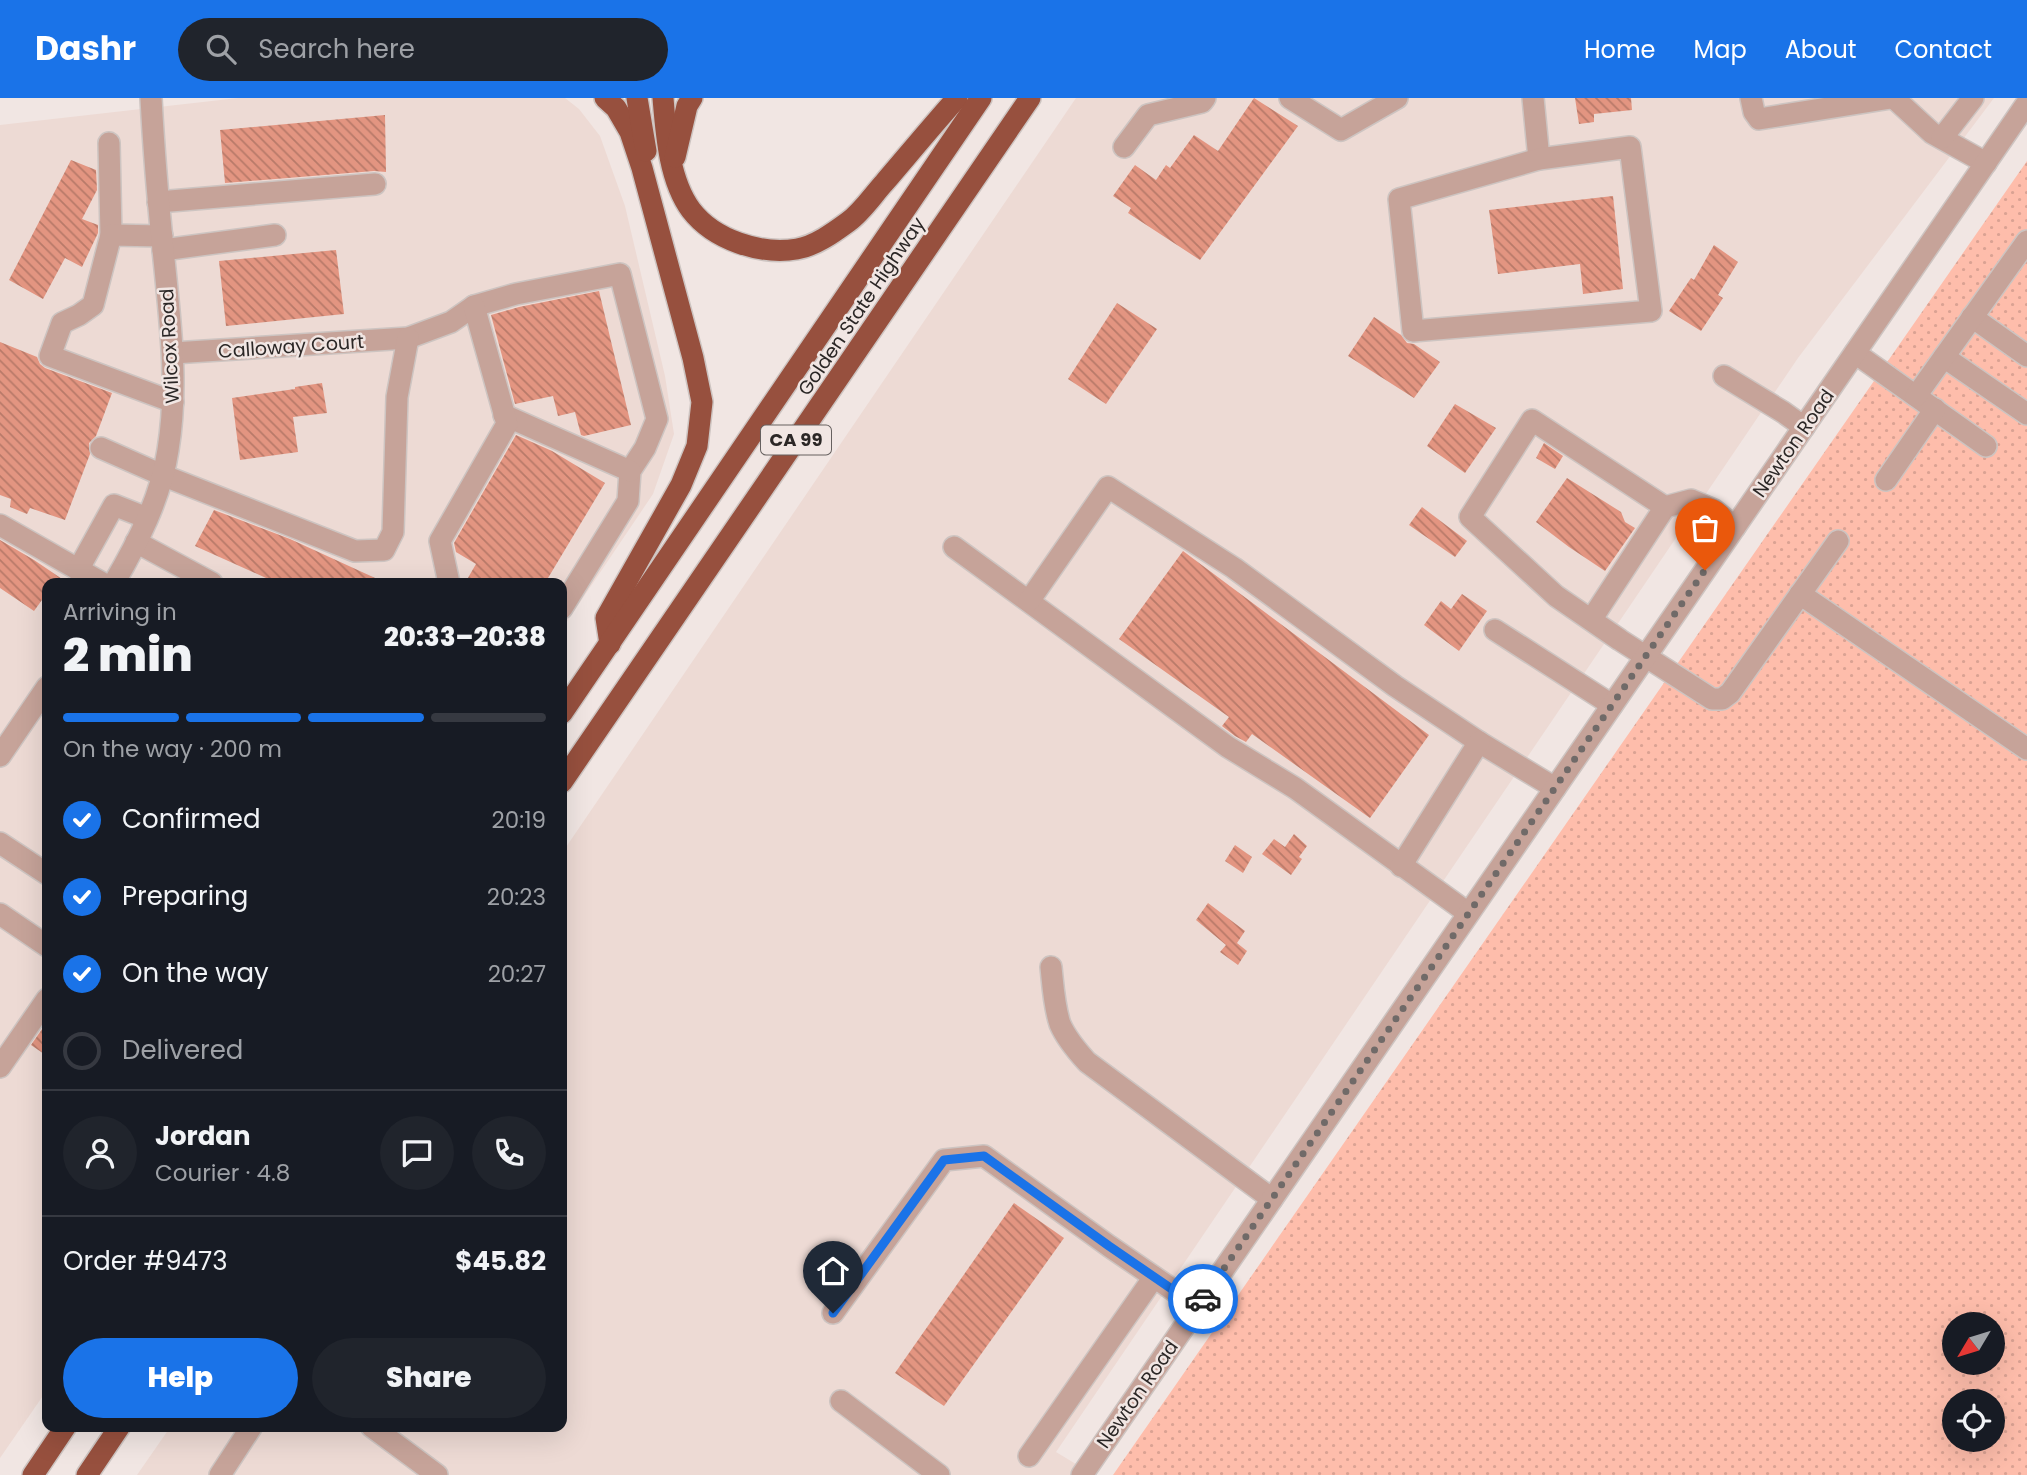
<!DOCTYPE html>
<html lang="en">
<head>
<meta charset="utf-8">
<style>
	body { margin:0; font-family:Poppins,sans-serif; background:#20242c; color:#f1f3f6; height:100vh; display:flex; flex-direction:column; font-size:26px; white-space:nowrap }
	* { box-sizing:border-box; margin:0 }
	p { font-size:23px; color:#9ea1a6 }
	.icon { flex:none; width:38px; height:38px; fill:none; stroke:currentColor; stroke-width:2; stroke-linecap:round; stroke-linejoin:round }
	.map { position:relative; flex:1; overflow:hidden }
	.details { position:absolute; left:42px; top:480px; width:525px; height:854px; display:flex; flex-direction:column; background:#171b24; border-radius:14px; box-shadow:0 7px 28px #0002 }
	.details>* { flex:none }
	.needle { width:46px; rotate:232deg }
	.tools { position:absolute; left:1942px; top:1214px; display:grid; gap:14px }
	.tools a { display:grid; place-items:center; width:63px; height:63px; border-radius:50%; background:#171b24; box-shadow:0 7px 28px #0002; font-size:35px }
	.pin { position:absolute; display:grid; place-items:center; width:60px; height:60px; color:#fff; margin:-72px -30px; border-radius:50% 50% 50% 0; rotate:-45deg; box-shadow:0 0 7px #0007 }
	.pin .icon { rotate:45deg }
	.courier { position:absolute; display:grid; place-items:center; width:70px; height:70px; margin:-35px; border:5px solid #1a73e8; border-radius:50%; background:#fff; color:#222; box-shadow:0 2px 9px #0007 }
	.overview em { font-style:normal; font-weight:800 }
	.overview div { display:flex; flex-direction:column-reverse }
	.overview { display:flex; align-items:center; justify-content:space-between; height:119px; padding:0 21px }
	h1 { font-size:46px; font-weight:800; line-height:52px }
	.bar { display:grid; grid-template-columns:repeat(4,1fr); gap:10px 7px; align-content:center; height:84px; padding:0 21px }
	.bar i { height:9px; border-radius:5px; background:#363941 }
	.bar .current { background:#1a73e8 }
	.bar p { grid-column:span 4 }
	.line { display:flex; align-items:center; gap:18px; padding:0 21px; border-top:2px solid #363941 }
	.line div { flex:1 }
	.round { display:grid; place-items:center; flex:none; width:74px; height:74px; border-radius:37px; background:#20242c }
	ol { padding:0 21px; list-style:none }
	li { display:flex; align-items:center; gap:21px; height:77px }
	li p { margin-inline-start:auto }
	li .icon { padding:7px; border-radius:50%; background:#1a73e8; color:#fff; stroke-width:4 }
	li:last-child { color:#9ea1a6 }
	li i { width:38px; height:38px; border:4px solid #363941; border-radius:50% }
	.button { display:flex; gap:14px; margin-top:auto; padding:14px 21px }
	.button a { flex:1; height:80px; border-radius:42px; background:#1a73e8; color:#fff; font-size:28px; font-weight:800; line-height:80px; text-align:center }
	.button a+a { background:#20242c; color:#f1f3f6 }
	header { display:flex; align-items:center; gap:42px; box-sizing:border-box; height:98px; padding:0 35px; background:#1a73e8; color:#fff }
	header strong { font-size:33px }
	nav { display:flex; gap:38px; margin-inline-start:auto; font-size:24px }
	.search { width:490px; height:63px; background:#20242c; display:flex; align-items:center; gap:18px; box-sizing:border-box; padding:0 24px; border-radius:38px; color:#9ea1a6; font-size:26px }
	.map>svg:first-child { display:block }
</style>
</head>
<body>
<header>
<strong>Dashr</strong>
<div class="search"><svg class="icon" aria-label="search" viewBox="0 0 24 24"><circle cx="10" cy="10" r="6"/><path d="M15 15l6 6"/></svg>Search here</div>
<nav><a>Home</a><a>Map</a><a>About</a><a>Contact</a></nav>
</header>
<div class="map">
<svg width="2027" height="1377" viewBox="0 0 2027 1377">
	<defs>
		<pattern id="grass-dots" width="8" height="8" patternUnits="userSpaceOnUse" patternTransform="scale(1.75)"><rect width="8" height="8" fill="#febdab"/><path d="M2 2h.1M6 6h.1" fill="none" stroke="#daa293" stroke-width="1.8" stroke-linecap="round"/></pattern>
		<pattern id="building-back-hatch" width="6" height="6" patternUnits="userSpaceOnUse" patternTransform="scale(1.75)"><rect width="6" height="6" fill="#e39581"/><path d="M-1 5l2 2M0 0l6 6M5-1l2 2" fill="none" stroke="#b87a69"/></pattern>
	</defs>
	<rect width="100%" height="100%" fill="#f1e6e3"/>
	<g fill="#eddad4">
		<polygon points="238,0 565,0 579,11 600,38 625,108 665,278 674,336 653,396 562,531 562,485 47,485 47,1292 0,1360 0,27"/>
		<polygon points="1076,0 1994,0 1798,260 1056,1354 1094,1377 137,1377 171,1328 562,1328 562,755"/>
	</g>
	<path fill="url(#grass-dots)" fill-rule="evenodd" d="M2027,63V1377H1113ZM1955,1227H1993V1265H1955ZM1955,1304H1993V1342H1955Z"/>
	<g fill="url(#building-back-hatch)">
		<polygon points="1254,0 1298,28 1200,162 1128,115 1131,110 1113,98 1135,67 1156,82 1166,67 1170,70 1194,37 1218,53"/>
		<polygon points="1575,0 1631,0 1632,12 1594,16 1594,24 1579,26"/>
		<polygon points="385,17 386,74 374,73 225,85 220,32"/>
		<polygon points="71,62 96,72 97,92 82,121 98,127 98,135 82,169 65,160 43,201 9,182"/>
		<polygon points="1613,98 1623,191 1583,196 1580,166 1498,176 1489,112"/>
		<polygon points="1714,147 1738,164 1718,197 1723,200 1701,233 1669,213 1691,180 1694,182"/>
		<polygon points="336,152 344,216 226,228 219,163"/>
		<polygon points="599,193 631,327 584,338 581,337 575,314 558,318 553,298 515,306 491,217 519,209"/>
		<polygon points="1117,205 1157,231 1106,306 1068,281"/>
		<polygon points="1374,219 1401,237 1407,245 1414,246 1440,264 1414,300 1348,258"/>
		<polygon points="0,244 37,259 40,266 45,270 112,295 96,338 89,345 90,356 65,422 30,410 27,416 10,409 11,401 0,397"/>
		<polygon points="322,285 327,315 293,319 298,354 240,362 232,300 295,291 295,289"/>
		<polygon points="1455,306 1496,330 1465,375 1427,348"/>
		<polygon points="516,337 552,353 605,385 545,485 465,485 476,466 456,454 454,445"/>
		<polygon points="1544,345 1563,358 1555,371 1536,360"/>
		<polygon points="1567,380 1621,414 1625,424 1635,430 1605,473 1569,449 1536,424"/>
		<polygon points="1422,409 1467,443 1455,459 1409,427"/>
		<polygon points="214,412 290,441 386,485 277,485 195,448"/>
		<polygon points="0,442 34,462 68,485 47,485 47,495 34,513 0,490"/>
		<polygon points="1183,453 1429,637 1370,720 1252,636 1246,644 1235,638 1222,628 1229,619 1119,541"/>
		<polygon points="1462,496 1487,513 1459,553 1424,527 1441,503 1451,511"/>
		<polygon points="1294,736 1307,748 1299,759 1302,761 1291,777 1262,756 1274,741 1285,749"/>
		<polygon points="1235,747 1252,759 1243,775 1225,763"/>
		<polygon points="1208,805 1245,833 1237,845 1247,853 1238,867 1220,854 1226,847 1196,822"/>
		<polygon points="47,924 47,958 31,947"/>
		<polygon points="1014,1105 1064,1140 944,1308 895,1275"/>
	</g>
	<g fill="none" stroke-linecap="round" stroke-linejoin="round">
		<defs>
			<g id="minor">
				<polyline points="1290,0 1341,32 1397,0"/>
				<polyline points="1533,0 1539,61"/>
				<polyline points="1751,0 1754,14 1759,21 1891,0"/>
				<polyline points="1894,0 1932,35 1986,65"/>
				<polyline points="1942,40 1973,0"/>
				<polyline points="109,45 111,137"/>
				<polyline points="1124,49 1148,17 1202,4 1205,0"/>
				<polygon points="1630,49 1651,213 1413,233 1399,101 1539,61"/>
				<polyline points="158,104 375,86"/>
				<polyline points="162,138 111,137 93,207 79,217 62,225 50,258 173,304"/>
				<polyline points="163,152 275,137"/>
				<polyline points="1972,219 2027,258"/>
				<polyline points="173,255 408,240 451,224 474,208 516,196 620,176 657,321 645,350 630,373 628,403 562,510"/>
				<polyline points="1855,255 1986,348"/>
				<polyline points="1944,259 2027,316"/>
				<polyline points="1724,278 1783,314 1804,329"/>
				<polyline points="1916,298 2027,143"/>
				<polyline points="504,317 630,373"/>
				<polyline points="101,350 162,377 355,453 384,452 393,434 397,299 408,240"/>
				<polyline points="1886,382 1935,311"/>
				<polyline points="1665,409 1691,402 1714,412 1735,429"/>
				<polyline points="0,427 102,485"/>
				<polyline points="136,444 212,485"/>
				<polyline points="954,449 1228,649 1295,690 1468,815"/>
				<polyline points="78,472 114,407 147,420"/>
				<path d="M114,485C138,444 161,399 168,352C178,291 171,231 165,171C159,114 154,57 151,0"/>
				<polyline points="449,485 440,443 507,326 474,208"/>
				<polyline points="1800,496 2027,651"/>
				<polyline points="1029,503 1108,389 1234,470 1395,588 1479,644 1555,690"/>
				<polyline points="1591,522 1665,409 1532,322 1470,419 1556,498 1620,542 1712,601 1722,601 1730,595 1838,443"/>
				<polyline points="1495,532 1612,607"/>
				<polyline points="0,658 47,589"/>
				<polyline points="0,745 47,776"/>
				<polyline points="1401,768 1479,644"/>
				<polyline points="0,816 47,848"/>
				<path d="M1051,869C1053,888 1054,908 1060,926C1066,940 1077,953 1087,964L1272,1101"/>
				<polyline points="0,969 47,901"/>
				<polyline points="833,1215 944,1062 984,1058 1109,1148 1198,1209"/>
				<polyline points="841,1303 939,1377"/>
				<polyline points="371,1328 437,1377"/>
				<polyline points="1029,1358 1154,1179"/>
				<polyline points="220,1377 252,1328"/>
				<polyline points="1082,1377 2027,5"/>
			</g>
			<g id="highway">
				<polyline points="605,0 616,10 630,34 642,70 693,260 702,304 697,348 681,387 606,520 610,546"/>
				<polyline points="637,0 646,53"/>
				<path d="M663,0C666,36 669,82 691,112C714,142 760,157 797,151C815,148 833,135 848,124C862,114 873,97 884,85C908,57 932,28 957,0"/>
				<polyline points="675,59 687,8 692,0"/>
				<polyline points="562,615 981,0"/>
				<polyline points="562,684 1030,0"/>
				<polyline points="33,1377 66,1328"/>
				<polyline points="87,1377 120,1328"/>
			</g>
		</defs>
		<use href="#minor" stroke="#cdc4c1" stroke-width="24"/>
		<use href="#highway" stroke="#cdc4c1" stroke-width="24"/>
		<use href="#minor" stroke="#c6a399" stroke-width="21"/>
		<use href="#highway" stroke="#97503e" stroke-width="21"/>
	</g>
	<g fill="none" stroke-linecap="round" stroke-linejoin="round">
		<polyline stroke="#706a68" stroke-width="7" stroke-dasharray="0 12.6" points="1203,1201 1705,472"/>
		<polyline stroke="#1a73e8" stroke-width="9" points="833,1215 944,1062 984,1058 1109,1148 1198,1209 1203,1201"/>
	</g>
	<g text-anchor="middle" stroke-width="5" stroke-linejoin="round" paint-order="stroke">
		<rect fill="#f1e6e3" stroke="#66605f" stroke-width="2" x="761" y="327.5" width="70" height="29" rx="5"/>
		<g font-size="18" font-weight="bold" fill="#2b2726">
			<text x="796" y="348">CA 99</text>
		</g>
		<g font-size="19" fill="#2b2726" stroke="#f1e6e3">
			<text transform="translate(861 208) rotate(-56)" y="7">Golden State Highway</text>
			<text transform="translate(169 248) rotate(-93)" y="7">Wilcox Road</text>
			<text transform="translate(291 248) rotate(-4)" y="7">Calloway Court</text>
			<text transform="translate(1793 345) rotate(-55)" y="7">Newton Road</text>
			<text transform="translate(1137 1296) rotate(-55)" y="7">Newton Road</text>
		</g>
	</g>
</svg>
<div class="tools">
<a><svg class="needle" viewBox="-14 -14 28 28"><path d="M0-13l5 13h-10z" fill="#e53935"/><path d="M0 13l5-13h-10z" fill="#9ea1a6"/></svg></a>
<a><svg class="icon" aria-label="locate" viewBox="0 0 24 24"><circle cx="12" cy="12" r="6"/><path d="M12 2v4M12 18v4M2 12h4M18 12h4"/></svg></a>
</div>
<div class="pin" style="left:1705px;top:472px;background:#ea580c"><svg class="icon" aria-label="bag" viewBox="0 0 24 24"><path d="M5 8h14l-1 12H6zM9 8a3 3 0 0 1 6 0"/></svg></div>
<div class="pin" style="left:833px;top:1215px;background:#1f2937"><svg class="icon" aria-label="home" viewBox="0 0 24 24"><path d="M3 11l9-7 9 7M6 9v11h12V9"/></svg></div>
<div class="courier" style="left:1203px;top:1201px"><svg class="icon" aria-label="car" viewBox="0 0 24 24"><path d="M5 17H2v-5l4-1 3-4h7l3 4 3 1v5h-3M9 17h6M6 11h13"/><circle cx="7" cy="17" r="2"/><circle cx="17" cy="17" r="2"/></svg></div>
<section class="details">
<div class="overview"><div><h1>2 min</h1><p>Arriving in</p></div><em>20:33–20:38</em></div>
<div class="bar"><i class="current"></i><i class="current"></i><i class="current"></i><i></i><p>On the way · 200 m</p></div>
<ol>
<li><svg class="icon" aria-label="check" viewBox="0 0 24 24"><path d="M5 12l5 5 9-10"/></svg>Confirmed<p>20:19</p></li>
<li><svg class="icon" aria-label="check" viewBox="0 0 24 24"><path d="M5 12l5 5 9-10"/></svg>Preparing<p>20:23</p></li>
<li><svg class="icon" aria-label="check" viewBox="0 0 24 24"><path d="M5 12l5 5 9-10"/></svg>On the way<p>20:27</p></li>
<li><i></i>Delivered</li>
</ol>
<div class="line" style="height:126px"><a class="round"><svg class="icon" aria-label="person" viewBox="0 0 24 24"><circle cx="12" cy="8" r="4"/><path d="M4 21q1-7 8-7t8 7"/></svg></a><div><b>Jordan</b><p>Courier · 4.8</p></div><a class="round"><svg class="icon" aria-label="chat" viewBox="0 0 24 24"><path d="M4 5h16v11H9l-5 4z"/></svg></a><a class="round"><svg class="icon" aria-label="phone" viewBox="0 0 24 24"><path d="M5 4h4l2 5-3 2q2 4 5 5l2-3 5 2v4C11 20 4 13 5 4z"/></svg></a></div>
<div class="line" style="height:91px"><div>Order #9473</div><b>$45.82</b></div>
<div class="button"><a>Help</a><a>Share</a></div>
</section>
</div>
</body>
</html>
